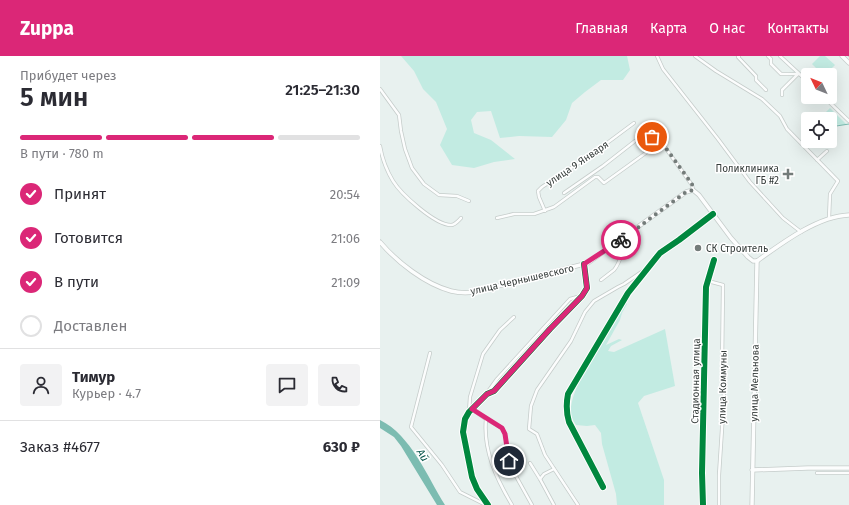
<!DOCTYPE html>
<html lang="ru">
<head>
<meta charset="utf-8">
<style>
	body { margin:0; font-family:"Fira Sans",sans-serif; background:#f2f2f3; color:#2b2b33; height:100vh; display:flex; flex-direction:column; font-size:15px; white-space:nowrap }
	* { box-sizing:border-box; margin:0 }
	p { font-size:13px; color:#7c7c81 }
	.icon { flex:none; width:22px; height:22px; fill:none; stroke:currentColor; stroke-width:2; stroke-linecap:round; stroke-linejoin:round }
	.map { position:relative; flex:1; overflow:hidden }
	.drawer { display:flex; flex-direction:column; background:#fff; width:380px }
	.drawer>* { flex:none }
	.needle { width:26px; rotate:313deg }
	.buttons { position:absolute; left:421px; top:12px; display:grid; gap:8px }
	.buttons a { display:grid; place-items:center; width:36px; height:36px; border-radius:4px; background:#fff; box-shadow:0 4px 16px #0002; font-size:20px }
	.pin { position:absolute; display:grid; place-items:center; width:34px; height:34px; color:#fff; margin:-17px; border:2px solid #fff; border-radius:50%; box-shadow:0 1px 4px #0007 }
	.courier { position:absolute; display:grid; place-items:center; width:40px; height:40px; margin:-20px; border:3px solid #db2777; border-radius:50%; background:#fff; color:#222; box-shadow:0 1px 5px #0007 }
	.overview em { font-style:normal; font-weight:600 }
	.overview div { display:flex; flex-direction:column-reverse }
	.overview { display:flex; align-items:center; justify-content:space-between; height:68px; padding:0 20px }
	h1 { font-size:26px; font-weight:600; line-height:30px }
	.bar { display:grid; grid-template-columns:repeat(4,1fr); gap:6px 4px; align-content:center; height:48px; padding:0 20px }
	.bar i { height:5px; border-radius:3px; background:#e1e1e2 }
	.bar .selected { background:#db2777 }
	.bar p { grid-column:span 4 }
	.line { display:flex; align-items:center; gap:10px; padding:0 20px; border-top:1px solid #e1e1e2 }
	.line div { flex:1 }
	.round { display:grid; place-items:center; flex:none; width:42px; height:42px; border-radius:4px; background:#f2f2f3 }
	ol { padding:0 20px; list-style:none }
	li { display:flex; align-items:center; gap:12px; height:44px }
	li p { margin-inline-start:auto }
	li .icon { padding:4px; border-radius:50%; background:#db2777; color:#fff; stroke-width:4 }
	li:last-child { color:#7c7c81 }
	li i { width:22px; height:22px; border:2px solid #e1e1e2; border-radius:50% }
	header { display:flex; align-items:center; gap:24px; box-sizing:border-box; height:56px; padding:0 20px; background:#db2777; color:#fff }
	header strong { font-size:19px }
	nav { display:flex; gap:22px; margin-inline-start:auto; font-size:14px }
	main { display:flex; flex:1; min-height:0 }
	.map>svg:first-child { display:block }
</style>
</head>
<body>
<header>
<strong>Zuppa</strong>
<nav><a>Главная</a><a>Карта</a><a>О нас</a><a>Контакты</a></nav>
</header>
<main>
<section class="drawer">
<div class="overview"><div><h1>5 мин</h1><p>Прибудет через</p></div><em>21:25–21:30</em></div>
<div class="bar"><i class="selected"></i><i class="selected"></i><i class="selected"></i><i></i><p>В пути · 780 m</p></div>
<ol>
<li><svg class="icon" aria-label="check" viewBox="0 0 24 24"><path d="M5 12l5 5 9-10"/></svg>Принят<p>20:54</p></li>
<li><svg class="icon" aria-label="check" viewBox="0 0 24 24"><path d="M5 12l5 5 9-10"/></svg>Готовится<p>21:06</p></li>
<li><svg class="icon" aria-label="check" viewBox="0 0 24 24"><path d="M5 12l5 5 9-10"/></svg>В пути<p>21:09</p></li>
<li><i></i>Доставлен</li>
</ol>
<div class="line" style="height:72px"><a class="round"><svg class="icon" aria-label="person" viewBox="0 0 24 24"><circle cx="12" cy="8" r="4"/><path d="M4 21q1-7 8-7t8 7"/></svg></a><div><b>Тимур</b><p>Курьер · 4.7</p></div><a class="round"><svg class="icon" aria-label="chat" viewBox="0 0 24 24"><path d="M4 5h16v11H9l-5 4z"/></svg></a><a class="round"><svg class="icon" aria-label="phone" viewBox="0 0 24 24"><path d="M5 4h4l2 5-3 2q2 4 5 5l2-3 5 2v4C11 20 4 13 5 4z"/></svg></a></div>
<div class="line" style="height:52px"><div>Заказ #4677</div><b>630 ₽</b></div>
</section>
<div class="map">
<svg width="469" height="449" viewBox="0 0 469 449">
	<rect width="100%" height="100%" fill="#e8f1ef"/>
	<g fill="#c2ebe2">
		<polygon points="21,0 247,0 250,14 243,24 221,24 205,36 192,47 186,64 172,81 139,80 120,82 111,55 97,56 91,64 94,77 111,84 135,103 114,106 94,112 72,109 60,89 67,73 56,46 43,33 34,15"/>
		<polygon points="440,0 445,0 455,9 445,19 443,19 432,8"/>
		<polygon points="450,52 467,69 461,69 451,68 450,67 450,63 444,63 442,60"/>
		<path d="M247,245V248L242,257L240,264L226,289L239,283L242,284L231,290L228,295L234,296L285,273L295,330L264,340L258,347L284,424V449H237L236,438L222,388L221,377L215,369L207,370L196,369C194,366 191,361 191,358C188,333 231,266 247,245Z"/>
	</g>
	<path fill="#7cbcb1" d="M0,364C31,379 48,422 65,449H57L21,390L14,381L0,372Z"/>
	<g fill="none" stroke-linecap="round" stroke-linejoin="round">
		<polyline stroke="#7cbcb1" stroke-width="1" points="450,71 469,68"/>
		<defs>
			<g id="street">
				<polyline points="277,0 283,13 338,83 370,126 403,162 421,176"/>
				<polyline points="315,0 336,15 382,43 400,60 407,73 458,125 450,138 449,162"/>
				<polyline points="359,0 358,1 376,20 376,24 386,34"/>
				<polyline points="388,0 391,3 391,8 401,18 418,18"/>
				<polyline points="400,0 428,26"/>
				<polyline points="0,33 19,59 21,75 25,93 32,112 44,128 59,139 77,140 89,145"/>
				<polyline points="402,39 402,34 418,18"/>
				<polyline points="444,41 469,65"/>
				<path d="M0,90C2,102 7,115 13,125C21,138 55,169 71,169C75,169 78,165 81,162"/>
				<polyline points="437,104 447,95"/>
				<polyline points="184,137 223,110 255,85 277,80 312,129 313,134"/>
				<polyline points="165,155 159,141 158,135 162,131 211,99 254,67"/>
				<polyline points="117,162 134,158 154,158 174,151 215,121 218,121 224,127 281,86"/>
				<path d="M221,224C225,221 230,217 234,214C240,207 245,189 246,180"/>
				<polyline points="328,225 343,229 342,312 344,342 339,419 339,449"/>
				<polyline points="50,297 31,371 62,409 80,436 106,449"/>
				<polyline points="107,337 117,323 190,243 201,240"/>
				<path d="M92,353L106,363C103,394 116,422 132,449"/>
				<polyline points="89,356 90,341 103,298 120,274 134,261"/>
				<polyline points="106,363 122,372 125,378 129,405 137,422 152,449"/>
				<polyline points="150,407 160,423 174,449"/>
				<polyline points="437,417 469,417"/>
				<polyline points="160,423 164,418 174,413"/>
				<path d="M223,431L189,366C186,356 186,348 188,338L248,237L280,197L299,184L333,158"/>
				<polyline points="108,449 97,433 92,421 83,376 85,363 89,356 107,338 114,335 170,273 202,240 207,232 204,208"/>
				<polyline points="198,449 165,399 157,378 149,373 151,350 157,334 191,285 205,256 214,245 238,231 244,228 266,213"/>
				<polyline points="323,449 322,417 326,231 334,204"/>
			</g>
			<g id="secondary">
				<polyline points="462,0 469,7"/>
				<path d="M0,186C17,206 45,228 71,235C79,237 87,237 95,236L208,207L306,136L313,134L319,139L351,182L368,201L373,205H377"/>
				<path d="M377,205C402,187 438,160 469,159"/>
				<polyline points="372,414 428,412 469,412"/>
				<polyline points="372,449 377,205"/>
			</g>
		</defs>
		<use href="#street" stroke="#c5ccca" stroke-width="4"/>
		<use href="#secondary" stroke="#c5ccca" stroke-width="5"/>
		<use href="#street" stroke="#fcfdfd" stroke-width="2.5"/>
		<use href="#secondary" stroke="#fcfdfd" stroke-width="3.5"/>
		<polyline stroke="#d3d5d5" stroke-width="1" points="468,0 469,1"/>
		<defs>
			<g id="cycleway">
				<path d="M223,431L189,366C186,356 186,348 188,338L248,237L280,197L299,184L333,158"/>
				<polyline points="108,449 97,433 92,421 83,376 85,363 89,356 107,338 114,335 170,273 202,240 207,232 204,208"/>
				<polyline points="323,449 322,417 326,231 334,204"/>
			</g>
		</defs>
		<use href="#cycleway" stroke="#fff" stroke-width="8"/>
		<use href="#cycleway" stroke="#00873e" stroke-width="6"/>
	</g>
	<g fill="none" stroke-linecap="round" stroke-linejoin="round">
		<polyline stroke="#747c7a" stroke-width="4" stroke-dasharray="0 7.2" points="241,184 306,136 313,134 312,128 277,80 272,81"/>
		<polyline stroke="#db2777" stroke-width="5" points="129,405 125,378 122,372 92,353 107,338 114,335 170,273 202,240 207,232 204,208 241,184"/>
	</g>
	<g fill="#747c7a" stroke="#fff" stroke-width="1.5">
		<path d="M406 112h4v4h4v4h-4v4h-4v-4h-4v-4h4z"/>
		<circle cx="318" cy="192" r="4"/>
	</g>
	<g text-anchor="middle" stroke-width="3" stroke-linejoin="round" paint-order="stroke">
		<g font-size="10" fill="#363d3b" stroke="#fff">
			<text transform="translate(197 107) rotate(-34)" y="4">улица 9 Января</text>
			<text transform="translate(142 223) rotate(-13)" y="4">улица Чернышевского</text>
			<text transform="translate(315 325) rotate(-89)" y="4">Стадионная улица</text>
			<text transform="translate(374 327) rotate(-89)" y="4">улица Мельнова</text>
			<text transform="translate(342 331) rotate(-89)" y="4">улица Коммуны</text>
		</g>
		<g font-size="10" fill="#363d3b" stroke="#fff" text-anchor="end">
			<text x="399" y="116">Поликлиника<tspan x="399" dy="12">ГБ #2</tspan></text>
			<text x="326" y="196" text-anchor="start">СК Строитель</text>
		</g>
		<g font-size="11" font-style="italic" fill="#035348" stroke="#fff">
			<text transform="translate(43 399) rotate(58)" y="4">Ай</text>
		</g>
	</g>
</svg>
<div class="buttons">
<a><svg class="needle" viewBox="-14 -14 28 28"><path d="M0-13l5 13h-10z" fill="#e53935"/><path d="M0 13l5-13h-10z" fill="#7c7c81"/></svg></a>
<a><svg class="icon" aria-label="locate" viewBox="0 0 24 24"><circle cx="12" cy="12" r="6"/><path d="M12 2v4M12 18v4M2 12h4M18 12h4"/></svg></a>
</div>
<div class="pin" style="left:272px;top:81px;background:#ea580c"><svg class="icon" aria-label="bag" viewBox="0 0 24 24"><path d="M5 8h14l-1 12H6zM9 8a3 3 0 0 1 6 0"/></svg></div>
<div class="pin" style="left:129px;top:405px;background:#1f2937"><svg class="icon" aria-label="home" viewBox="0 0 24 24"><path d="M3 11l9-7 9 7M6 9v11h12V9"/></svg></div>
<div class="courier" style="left:241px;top:184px"><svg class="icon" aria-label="bike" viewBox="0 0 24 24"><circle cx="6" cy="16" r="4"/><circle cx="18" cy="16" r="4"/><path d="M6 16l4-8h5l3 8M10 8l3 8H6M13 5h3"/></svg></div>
</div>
</main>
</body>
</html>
